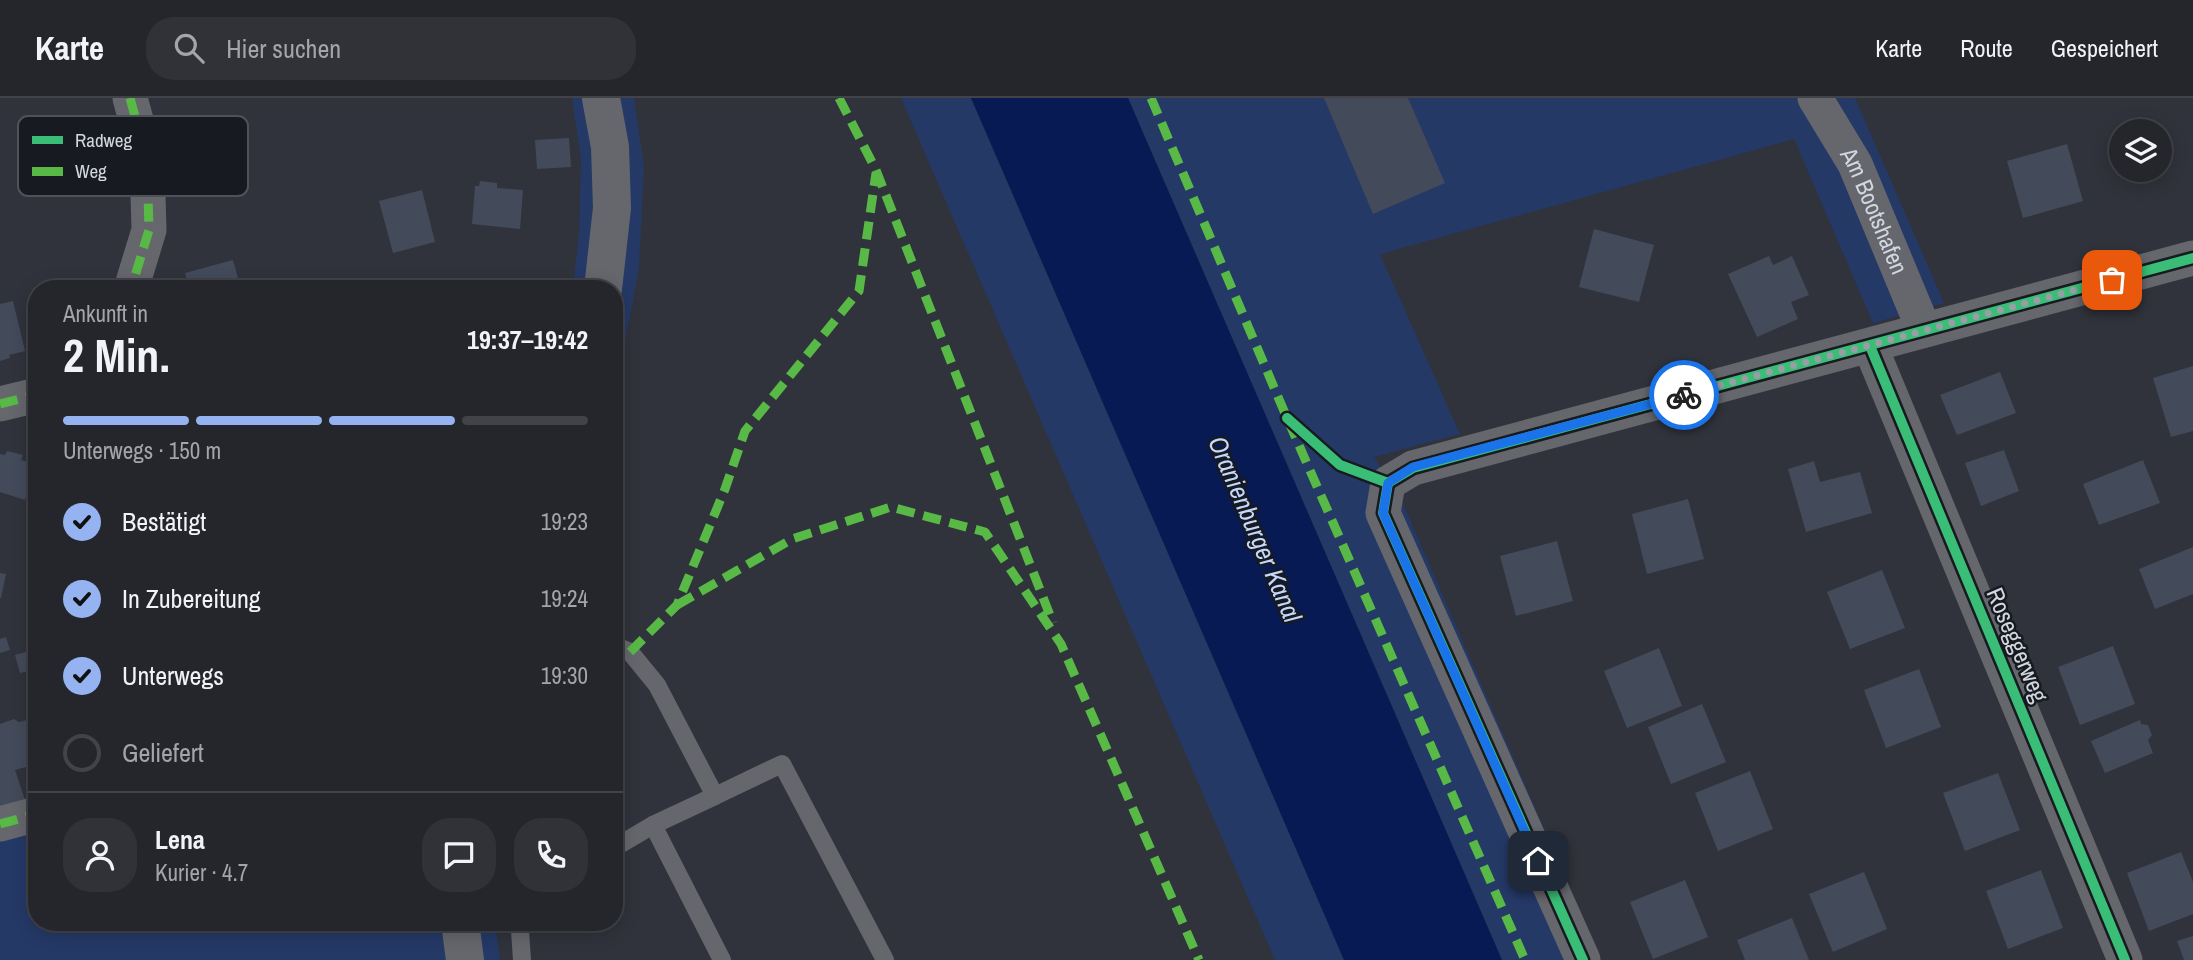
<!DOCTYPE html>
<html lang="de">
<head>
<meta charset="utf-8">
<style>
	body { margin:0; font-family:"Archivo Narrow",sans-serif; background:#303238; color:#f1f3f6; height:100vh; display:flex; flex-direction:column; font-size:26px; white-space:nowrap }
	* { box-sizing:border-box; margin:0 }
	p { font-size:23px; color:#a3a5a9 }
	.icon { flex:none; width:38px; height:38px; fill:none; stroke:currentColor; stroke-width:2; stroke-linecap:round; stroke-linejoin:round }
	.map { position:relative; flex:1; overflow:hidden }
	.side { position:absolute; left:28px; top:182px; width:595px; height:651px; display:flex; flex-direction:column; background:#24262c; border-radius:28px; box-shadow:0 4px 18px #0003,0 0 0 2px #414348 }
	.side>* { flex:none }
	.controls { position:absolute; left:2109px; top:21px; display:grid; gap:14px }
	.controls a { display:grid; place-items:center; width:63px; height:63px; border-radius:50%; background:#24262c; box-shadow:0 4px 18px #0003,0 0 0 2px #414348; font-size:35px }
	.pin { position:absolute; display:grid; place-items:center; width:60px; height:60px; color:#fff; margin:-30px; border-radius:14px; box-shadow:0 4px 10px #0006 }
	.courier { position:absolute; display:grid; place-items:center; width:70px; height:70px; margin:-35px; border:5px solid #1a73e8; border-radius:50%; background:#fff; color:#222; box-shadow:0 2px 9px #0007 }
	.headline em { font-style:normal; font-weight:700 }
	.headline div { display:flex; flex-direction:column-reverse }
	.headline { display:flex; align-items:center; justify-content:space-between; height:119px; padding:0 35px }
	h1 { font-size:46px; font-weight:700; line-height:52px }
	.bar { display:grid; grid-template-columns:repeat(4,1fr); gap:10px 7px; align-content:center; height:84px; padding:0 35px }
	.bar i { height:9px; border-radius:5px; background:#414348 }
	.bar .current { background:#95b2f1 }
	.bar p { grid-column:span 4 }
	.line { display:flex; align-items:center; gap:18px; padding:0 35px; border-top:2px solid #414348 }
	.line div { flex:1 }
	.round { display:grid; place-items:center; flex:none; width:74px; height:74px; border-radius:28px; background:#303238 }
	ol { padding:0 35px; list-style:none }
	li { display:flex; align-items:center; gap:21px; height:77px }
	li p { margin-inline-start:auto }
	li .icon { padding:7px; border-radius:50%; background:#95b2f1; color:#111; stroke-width:4 }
	li:last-child { color:#a3a5a9 }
	li i { width:38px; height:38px; border:4px solid #414348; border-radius:50% }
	header { display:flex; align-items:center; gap:42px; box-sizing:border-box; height:98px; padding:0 35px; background:#24262c; border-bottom:2px solid #414348 }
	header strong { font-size:33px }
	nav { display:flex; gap:38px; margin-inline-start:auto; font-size:24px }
	.search { width:490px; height:63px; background:#303238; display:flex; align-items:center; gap:18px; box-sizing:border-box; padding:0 24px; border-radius:28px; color:#a3a5a9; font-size:26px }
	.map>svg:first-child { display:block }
</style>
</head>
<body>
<header>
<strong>Karte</strong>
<div class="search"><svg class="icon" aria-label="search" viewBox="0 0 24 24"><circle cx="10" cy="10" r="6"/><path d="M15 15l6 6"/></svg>Hier suchen</div>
<nav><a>Karte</a><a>Route</a><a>Gespeichert</a></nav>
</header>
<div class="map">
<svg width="2193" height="862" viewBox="0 0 2193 862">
	<rect width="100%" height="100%" fill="#30333b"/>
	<g fill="#253967">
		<polygon points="572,0 634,0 644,69 639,170 614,302 614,191 573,191 579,136 581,62"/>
		<polygon points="901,0 971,0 1344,862 1275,862"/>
		<polygon points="1128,0 1855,0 1944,205 1873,225 1794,41 1380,156 1460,336 1374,359 1404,408 1601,862 1502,862"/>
		<polygon points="37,729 37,824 495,824 500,862 0,862 0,739"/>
	</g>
	<polygon fill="#081a53" points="971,0 1128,0 1502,862 1344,862"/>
	<g fill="#434a5a">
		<polygon points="1324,0 1408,0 1445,85 1373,116"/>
		<polygon points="569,40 571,69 537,71 535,42"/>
		<polygon points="2067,46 2083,103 2023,120 2007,63"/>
		<polygon points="480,83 497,85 497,90 523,92 520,131 472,126 475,88 479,88"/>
		<polygon points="422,92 435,144 393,155 379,103"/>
		<polygon points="1594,131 1654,147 1639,204 1579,189"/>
		<polygon points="1769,158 1773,167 1792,158 1809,197 1791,204 1798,221 1757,239 1728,176"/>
		<polygon points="233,162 241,191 189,191 185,175"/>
		<polygon points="13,203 25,253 9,257 10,260 0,263 0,206"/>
		<polygon points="2193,268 2193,333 2171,339 2153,280"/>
		<polygon points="2000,274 2016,315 1957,337 1940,297"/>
		<polygon points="2004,352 2019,393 1981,408 1965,365"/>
		<polygon points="7,353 23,357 21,362 36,366 25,402 0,394 0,356 5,357"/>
		<polygon points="2143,362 2160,405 2099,427 2083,386"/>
		<polygon points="1814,363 1820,384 1860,374 1872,415 1806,434 1788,371"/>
		<polygon points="1688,401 1704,461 1647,476 1632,416"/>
		<polygon points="1557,443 1573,503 1516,518 1500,458"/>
		<polygon points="2193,449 2193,496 2155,511 2139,471"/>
		<polygon points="1882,472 1905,530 1850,551 1827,494"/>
		<polygon points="0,475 6,476 1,500 0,500"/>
		<polygon points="6,539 10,552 0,555 0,541"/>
		<polygon points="2113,548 2135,606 2080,627 2058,569"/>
		<polygon points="1659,550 1682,608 1627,630 1604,573"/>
		<polygon points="33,552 37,571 20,575 15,557"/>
		<polygon points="1919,571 1941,629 1886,650 1864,592"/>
		<polygon points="1702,606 1726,664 1671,686 1648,629"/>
		<polygon points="14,621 19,624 31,621 37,645 37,666 15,672 25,702 0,709 0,626"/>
		<polygon points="2140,622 2141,626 2148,627 2152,637 2148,642 2153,655 2105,675 2091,643"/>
		<polygon points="1750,673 1773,731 1718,753 1695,695"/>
		<polygon points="1998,675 2020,732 1965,753 1943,695"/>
		<polygon points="2181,754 2193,784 2193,816 2149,833 2127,775"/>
		<polygon points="2041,772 2063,830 2008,851 1986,793"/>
		<polygon points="1864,774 1887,831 1833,854 1809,796"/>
		<polygon points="1685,782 1708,839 1653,861 1630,804"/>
		<polygon points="1792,820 1809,862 1745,862 1737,842"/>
		<polygon points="2193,838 2193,862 2184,862 2177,843"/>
	</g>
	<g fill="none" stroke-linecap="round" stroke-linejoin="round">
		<g stroke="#65676c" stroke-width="18">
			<polyline points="614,547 630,554 657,587 715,698 653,727 614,750"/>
			<polyline points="715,698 782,666 885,862"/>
			<polyline points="653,727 722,862"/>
			<polyline points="522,862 520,833 526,824"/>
		</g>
		<g stroke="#65676c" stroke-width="35">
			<polyline points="130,0 147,62 149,132 131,191"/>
			<path id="s1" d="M1815,0L1855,66L1924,232"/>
			<polyline points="1870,248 2125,862"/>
			<polyline points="0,306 37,297"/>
			<polyline points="0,726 37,716"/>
			<polyline points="1583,862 1383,415 1388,385 1413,370 2193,160"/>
		</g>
		<g stroke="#65676c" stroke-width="38">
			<polyline points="601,0 610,49 612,110 603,191"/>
			<polyline points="460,824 465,862"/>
		</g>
		<g stroke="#58b947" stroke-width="9" stroke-dasharray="18 9" stroke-linecap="butt">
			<polyline points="130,0 147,62 149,132 131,191"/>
			<polyline points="839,0 876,72 1053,525"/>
			<polyline points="1151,0 1287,320 1525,862"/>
			<polyline points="0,306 37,297"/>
			<polyline points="677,507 792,441 891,409 985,434 1061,546 1199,862"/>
			<polyline points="630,554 677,507 725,391 745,333 859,193 876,75"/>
			<polyline points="0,726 37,716"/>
		</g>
		<defs>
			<g id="cycleway">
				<polyline points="1870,248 2125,862"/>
				<polyline points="1287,320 1340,367 1388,385"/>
				<polyline points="1388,385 1413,370 2193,160"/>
				<polyline points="1388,385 1383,415 1583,862"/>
			</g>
		</defs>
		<use href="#cycleway" stroke="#171a20" stroke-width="15"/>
		<use href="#cycleway" stroke="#3abd76" stroke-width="10"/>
	</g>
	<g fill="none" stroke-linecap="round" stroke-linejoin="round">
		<polyline stroke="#999da6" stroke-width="7" stroke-dasharray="0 12.6" points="1684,297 2112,182"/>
		<polyline stroke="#1a73e8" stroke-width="9" points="1538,763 1383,415 1388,385 1413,369 1684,297"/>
	</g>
	<g text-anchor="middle" stroke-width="5" stroke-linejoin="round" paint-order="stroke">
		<g font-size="24" fill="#d2d6df" stroke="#171a20">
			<text dy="8" stroke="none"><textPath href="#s1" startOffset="128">Am Bootshafen</textPath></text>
			<text transform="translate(2017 547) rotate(67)" y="8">Roseggerweg</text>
		</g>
		<g font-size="26" font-style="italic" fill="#c4d8fe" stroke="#171a20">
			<text transform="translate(1255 431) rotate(67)" y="9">Oranienburger Kanal</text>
		</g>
	</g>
	<rect x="18" y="18" width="230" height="80" rx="10" fill="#171a20" stroke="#4f5259" stroke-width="2"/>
	<rect x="32" y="38" width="31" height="8" fill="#3abd76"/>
	<rect x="32" y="69" width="31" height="9" fill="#58b947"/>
	<g font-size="19" fill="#d2d6df">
		<text x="75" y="49">Radweg</text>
		<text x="75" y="80">Weg</text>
	</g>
</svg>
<div class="controls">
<a><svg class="icon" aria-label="layers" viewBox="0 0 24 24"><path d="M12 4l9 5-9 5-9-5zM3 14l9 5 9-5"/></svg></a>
</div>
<div class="pin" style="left:2112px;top:182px;background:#ea580c"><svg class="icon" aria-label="bag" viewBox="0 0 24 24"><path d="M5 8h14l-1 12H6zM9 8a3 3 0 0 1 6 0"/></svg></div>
<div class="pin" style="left:1538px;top:763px;background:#1f2937"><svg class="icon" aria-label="home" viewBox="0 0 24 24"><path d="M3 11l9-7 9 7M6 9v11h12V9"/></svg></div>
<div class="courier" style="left:1684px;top:297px"><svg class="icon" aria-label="bike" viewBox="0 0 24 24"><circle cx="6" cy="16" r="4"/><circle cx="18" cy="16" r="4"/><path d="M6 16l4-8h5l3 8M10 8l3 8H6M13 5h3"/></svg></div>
<section class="side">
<div class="headline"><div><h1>2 Min.</h1><p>Ankunft in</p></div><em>19:37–19:42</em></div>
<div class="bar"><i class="current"></i><i class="current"></i><i class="current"></i><i></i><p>Unterwegs · 150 m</p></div>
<ol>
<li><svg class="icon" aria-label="check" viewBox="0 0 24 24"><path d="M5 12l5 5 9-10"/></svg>Bestätigt<p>19:23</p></li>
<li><svg class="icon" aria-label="check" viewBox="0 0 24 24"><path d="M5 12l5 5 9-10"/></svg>In Zubereitung<p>19:24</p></li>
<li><svg class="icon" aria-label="check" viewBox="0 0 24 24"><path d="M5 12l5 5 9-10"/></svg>Unterwegs<p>19:30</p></li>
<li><i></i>Geliefert</li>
</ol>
<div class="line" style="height:126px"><a class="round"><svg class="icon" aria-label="person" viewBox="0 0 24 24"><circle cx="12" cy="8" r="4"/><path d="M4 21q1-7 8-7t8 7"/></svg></a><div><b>Lena</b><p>Kurier · 4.7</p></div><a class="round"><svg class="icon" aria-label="chat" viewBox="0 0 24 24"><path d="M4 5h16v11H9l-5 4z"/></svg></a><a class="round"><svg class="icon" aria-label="phone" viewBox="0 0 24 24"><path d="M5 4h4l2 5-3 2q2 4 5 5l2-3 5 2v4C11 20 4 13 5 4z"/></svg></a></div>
</section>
</div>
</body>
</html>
